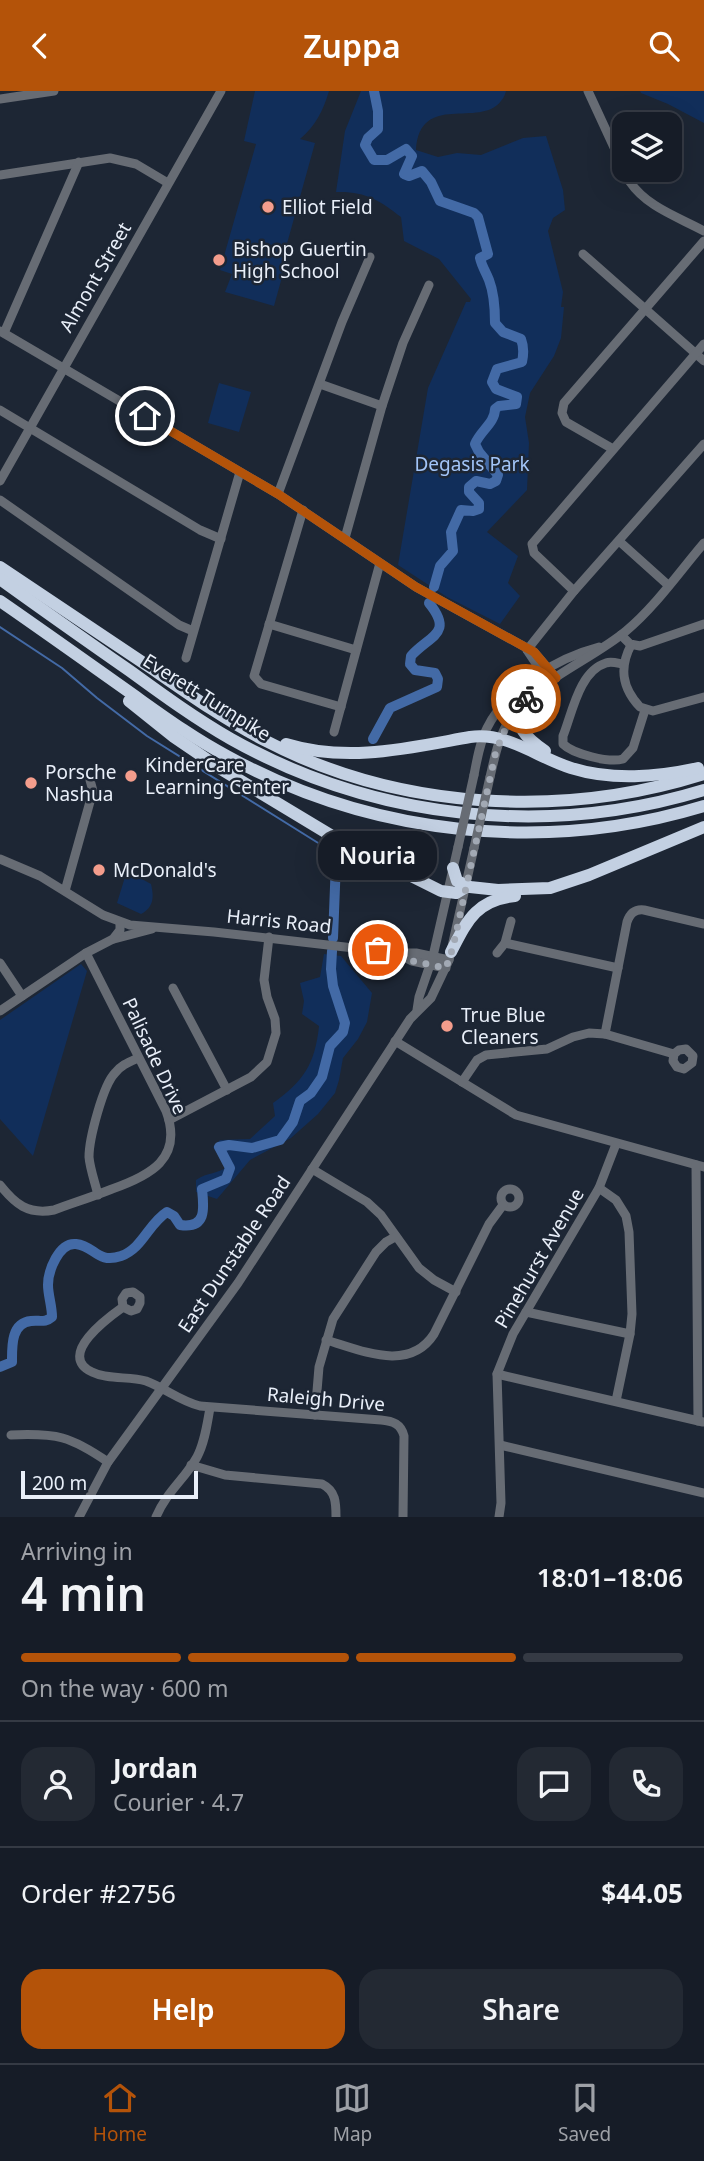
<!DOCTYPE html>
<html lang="en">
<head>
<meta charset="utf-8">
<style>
	body { margin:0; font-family:"Noto Sans",sans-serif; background:#232933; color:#f1f3f6; height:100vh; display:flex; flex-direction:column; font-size:26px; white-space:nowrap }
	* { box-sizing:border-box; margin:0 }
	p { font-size:23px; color:#9ea1a7 }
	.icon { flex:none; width:38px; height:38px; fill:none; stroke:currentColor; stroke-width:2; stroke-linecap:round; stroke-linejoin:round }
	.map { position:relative; height:1426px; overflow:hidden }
	.side { display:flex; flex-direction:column; background:#161c27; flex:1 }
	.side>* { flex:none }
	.fabs { position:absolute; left:612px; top:21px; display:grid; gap:14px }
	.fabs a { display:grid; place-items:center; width:70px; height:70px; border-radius:14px; background:#161c27; box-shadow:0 7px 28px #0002,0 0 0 2px #353a44; font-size:35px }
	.scale { position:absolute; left:21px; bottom:18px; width:177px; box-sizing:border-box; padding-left:7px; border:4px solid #e9eff9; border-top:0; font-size:19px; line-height:24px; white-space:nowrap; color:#e9eff9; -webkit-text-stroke:5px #1d2634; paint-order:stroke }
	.pin { position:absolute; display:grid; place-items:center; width:60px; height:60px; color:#fff; margin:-30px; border:4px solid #fff; border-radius:50%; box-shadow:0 2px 7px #0007 }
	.courier { position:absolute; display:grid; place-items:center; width:70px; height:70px; margin:-35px; border:5px solid #b45309; border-radius:50%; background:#fff; color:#222; box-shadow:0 2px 9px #0007 }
	.bubble { position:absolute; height:49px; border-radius:21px; background:#161c27; box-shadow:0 7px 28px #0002,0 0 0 2px #353a44; font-size:23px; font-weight:600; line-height:49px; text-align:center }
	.overview em { font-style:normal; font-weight:600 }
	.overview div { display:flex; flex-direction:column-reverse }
	.overview { display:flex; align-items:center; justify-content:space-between; height:119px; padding:0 21px }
	h1 { font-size:46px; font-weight:600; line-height:52px }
	.bar { display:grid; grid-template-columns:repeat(4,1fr); gap:10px 7px; align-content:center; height:84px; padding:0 21px }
	.bar i { height:9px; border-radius:5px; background:#353a44 }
	.bar .active { background:#b45309 }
	.bar p { grid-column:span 4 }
	.line { display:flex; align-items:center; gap:18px; padding:0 21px; border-top:2px solid #353a44 }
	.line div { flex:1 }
	.round { display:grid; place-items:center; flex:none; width:74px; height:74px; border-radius:21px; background:#232933 }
	.cta { display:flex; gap:14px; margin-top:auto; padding:14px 21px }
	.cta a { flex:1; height:80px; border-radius:21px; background:#b45309; color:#fff; font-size:28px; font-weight:600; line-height:80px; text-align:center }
	.cta a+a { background:#232933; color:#f1f3f6 }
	header { display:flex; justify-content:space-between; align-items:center; height:91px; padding:0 21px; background:#b45309; color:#fff; font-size:32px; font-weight:600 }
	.menu { display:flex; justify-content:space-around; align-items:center; height:98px; border-top:2px solid #353a44; background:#161c27; font-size:19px; color:#9ea1a7 }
	.menu a { display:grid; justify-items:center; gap:4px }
	.menu .active { color:#b45309 }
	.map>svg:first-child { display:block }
</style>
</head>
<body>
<header><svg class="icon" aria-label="back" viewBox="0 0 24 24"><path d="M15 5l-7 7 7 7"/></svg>Zuppa<svg class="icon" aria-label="search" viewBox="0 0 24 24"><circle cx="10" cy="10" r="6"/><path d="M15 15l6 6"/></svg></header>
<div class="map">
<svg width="704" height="1426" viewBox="0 0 704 1426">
	<rect width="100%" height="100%" fill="#1d2634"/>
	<g fill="#112e5a">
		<path d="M255,0H329C323,20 316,34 300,48L315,52L283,167L287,168L274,215L225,201L232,183L220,179L256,53L244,50Z"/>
		<path d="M361,0H506C505,3 504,7 501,10C480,38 420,0 416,59L438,66L457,62L481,64L523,47L546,45L563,99L565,119L553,127L548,140L563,201L561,216H564L561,247L554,265L530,302L525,326L529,352L527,399L487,441L518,465L508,492L520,505L500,533L447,506L398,474L428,297L466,211H470L471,208L439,168L404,150L401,126C379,109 365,100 336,101L345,40Z"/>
		<polygon points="640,0 704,0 704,32 668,13 641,2"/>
		<polygon points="219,292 251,301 239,341 208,332"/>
		<path d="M125,786L140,787L151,793C154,806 154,816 141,823L117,812Z"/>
		<path d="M324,863L341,865L372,902L367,931L358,948L343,967L339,989L335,1002L318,1023L291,1047L250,1069L217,1108L196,1101V1089C207,1081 219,1083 226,1076L213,1056L220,1049L250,1048L275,1025L273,1012C304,990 315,973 319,935L302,923L304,910L300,892L320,886Z"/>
		<polygon points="81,873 87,880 33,1065 0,1028 0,929"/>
	</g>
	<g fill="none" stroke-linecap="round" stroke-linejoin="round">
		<polyline stroke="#436aa6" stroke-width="2" points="0,536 62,577 97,607 147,645 323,755 336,767"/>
		<g stroke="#436aa6" stroke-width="10">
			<path d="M374,0L378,20V38L368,47L365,54L374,69H387L406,58L412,65L404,83L409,85L422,80L431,91L440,110L474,122L478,126L488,163L480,167C482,176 486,181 489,189C494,202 495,218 495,232L503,241L521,248C524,256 524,262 522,271L497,278L492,291L496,298L517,306L516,313L499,315L495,318C495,332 480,340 475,353L479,361L498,384L496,390L490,393L476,390L469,396V401L479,412V418L473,420L461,419L451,441L453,460L440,475L434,496"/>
			<path d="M373,648L390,617L437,596L438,588L435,582L415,579L410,573L411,565C430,544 454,543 429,512"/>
			<polyline points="333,847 336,770 338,763"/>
			<path d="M0,1276L12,1271C12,1255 11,1232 31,1230C40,1229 45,1232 52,1226C52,1215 48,1204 48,1194C48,1180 59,1151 76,1153C95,1155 97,1173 121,1165C143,1157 148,1133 167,1121L174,1125L180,1134C207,1138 204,1117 202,1098L226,1088L230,1077L219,1056L229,1054L252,1057L280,1049L293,1031L300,1010L311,1002L322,986L330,955L343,941L345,932L333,895L331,878L332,860"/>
		</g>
		<g stroke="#676c74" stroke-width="9">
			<path d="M588,0L630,91C647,116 678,126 704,140"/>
			<polyline points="0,8 54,0"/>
			<polyline points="0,84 110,67 136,73 168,92"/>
			<polyline points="583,163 704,270"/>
			<polyline points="0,240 278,403 416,496 534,561 556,587"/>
			<polyline points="4,242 79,71"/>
			<polyline points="320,293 382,315"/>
			<polyline points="0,319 200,439 221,448"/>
			<polyline points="613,358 566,331 562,322 564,312 704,150"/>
			<polyline points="0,390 221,0"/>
			<polyline points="278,403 342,231 370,166"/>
			<polyline points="0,409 179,534 193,540"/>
			<polyline points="303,419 254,585 261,593 341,616"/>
			<polyline points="345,447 382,315 403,252 429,194"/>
			<polyline points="619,450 668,494"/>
			<polyline points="574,500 534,462 532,453 704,253"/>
			<polyline points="269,533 356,559"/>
			<polyline points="621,544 630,553 640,555 704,533"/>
			<path d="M631,554C619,577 622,597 640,616L653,620L704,606"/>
			<polyline points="527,559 574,500 704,353"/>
			<polyline points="527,559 545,586"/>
			<polyline points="186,567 240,381"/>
			<path d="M623,573C617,572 611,570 606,572C579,580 572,623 563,645V653C573,663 609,672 623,668L633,657L645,619"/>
			<polyline points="334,641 380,472"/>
			<path d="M474,684C477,668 480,651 487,637C507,597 557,567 599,556"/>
			<path d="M490,686C495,665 499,644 511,626C533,592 594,567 626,540C655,516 680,480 704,452"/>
			<polyline points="0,768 40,785 103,824 130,834 214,841 397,862 416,862 449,869"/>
			<polyline points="65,800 93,700 90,689"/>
			<polyline points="114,848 152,838"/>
			<polyline points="505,852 618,877"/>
			<polyline points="497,862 505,852 511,830"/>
			<polyline points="398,863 412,870 446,877"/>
			<polyline points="0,872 22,905"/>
			<polyline points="173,897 227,999"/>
			<polyline points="417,919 419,906 433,865 458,756"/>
			<polyline points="0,920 86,862 113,848 120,839 120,831"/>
			<path d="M605,943L627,831C630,822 635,818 644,819L704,833"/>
			<polyline points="395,950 516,1024 704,1076"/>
			<polyline points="462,991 477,969 486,964 547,958 573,946 589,942 605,943 674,963 679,959 686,958 693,965 692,972 684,978 677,976 673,970 674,963"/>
			<polyline points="169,1029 251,986 267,971 276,942 275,928 267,906 264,889 269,846"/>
			<polyline points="696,1074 698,1330"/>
			<polyline points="312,1078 367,1111 381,1124 419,1177 434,1189 456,1201"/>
			<path d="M0,1094C15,1113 28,1124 54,1119C73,1112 92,1106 112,1098C149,1085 184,1068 166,1020L86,862"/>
			<polyline points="599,1097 616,1109 626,1125 629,1141 632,1223 630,1243 616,1310"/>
			<circle cx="510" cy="1107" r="9"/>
			<path d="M98,1104C95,1091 90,1078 89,1066C89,1048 103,994 115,982C121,974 129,971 138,967"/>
			<path d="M123,1216L131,1220L137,1218L140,1212V1206L133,1201L126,1202L122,1208L123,1216C109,1226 56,1264 92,1281C108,1289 129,1285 146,1290C165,1297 180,1310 200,1315L381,1329C393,1330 401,1333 404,1345L403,1426"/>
			<polyline points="526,1221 630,1243"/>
			<path d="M326,1249C361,1259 409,1282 434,1243L489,1133L503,1114"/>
			<polyline points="497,1283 703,1331"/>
			<polyline points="315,1324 319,1276 333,1228 376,1161 386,1151 395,1146"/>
			<path d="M11,1344C57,1342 70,1345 108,1371"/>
			<polyline points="500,1354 704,1402"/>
			<path d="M191,1374L225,1384L322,1393C336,1400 336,1412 336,1426"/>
			<polyline points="79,1426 108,1371 238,1192 410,928 431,907 449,869 474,757"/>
			<path d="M156,1426C167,1400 185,1388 197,1366C205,1351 207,1333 210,1317"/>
			<polyline points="499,1426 501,1412 497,1283 513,1243 599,1097 616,1053"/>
		</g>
		<g stroke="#c3d0e2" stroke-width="12">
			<path d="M0,476C51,510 103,545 154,579C190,604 227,630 266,650C399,719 562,728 704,683"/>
			<path d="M0,488C43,519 87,550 130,580C163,604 196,628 231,648C375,729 547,747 704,699"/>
			<path d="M0,510C42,539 84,569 125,598C159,622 191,646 227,665C372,745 546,763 704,715"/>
			<polyline points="129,610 174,646 221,678 337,748 441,800 456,802 466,796"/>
			<path d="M522,612C512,634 527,648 545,660"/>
			<path d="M286,653C348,672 408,657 470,646C508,641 536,666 571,677C613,690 656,686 698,677"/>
			<polyline points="453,777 457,790 470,796 498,799 550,797 589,784 704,736"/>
			<path d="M451,861C467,830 476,809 515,805"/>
		</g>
		<g stroke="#676c74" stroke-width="9">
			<polyline points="458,756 474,684"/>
			<polyline points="474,757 490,686"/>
		</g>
	</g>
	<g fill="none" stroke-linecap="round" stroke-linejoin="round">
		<polyline stroke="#a2a9b4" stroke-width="7" stroke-dasharray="0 12.6" points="378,859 397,862 412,870 446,877 453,856 496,660 510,627 526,608"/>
		<polyline stroke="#b45309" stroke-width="9" points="145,325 278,403 416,496 534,561 556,587 526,608"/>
	</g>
	<g fill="#f49d8c" stroke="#1d2634" stroke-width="2.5">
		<circle cx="268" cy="116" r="7"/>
		<circle cx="219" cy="169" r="7"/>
		<circle cx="131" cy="685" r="7"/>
		<circle cx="31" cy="692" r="7"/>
		<circle cx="99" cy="779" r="7"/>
		<circle cx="447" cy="935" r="7"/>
	</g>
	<g text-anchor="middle" stroke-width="5" stroke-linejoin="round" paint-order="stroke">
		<g font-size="19" fill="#e9eff9" stroke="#1d2634" text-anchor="start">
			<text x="282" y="123">Elliot Field</text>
			<text x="233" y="165">Bishop Guertin<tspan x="233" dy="22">High School</tspan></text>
			<text x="145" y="681">KinderCare<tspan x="145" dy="22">Learning Center</tspan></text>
			<text x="45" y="688">Porsche<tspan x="45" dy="22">Nashua</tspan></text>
			<text x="113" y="786">McDonald's</text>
			<text x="461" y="931">True Blue<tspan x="461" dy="22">Cleaners</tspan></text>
		</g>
		<g font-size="19" fill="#e9eff9" stroke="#1d2634">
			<text transform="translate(95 186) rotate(-60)" y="7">Almont Street</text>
			<text transform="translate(207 606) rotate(32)" y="7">Everett Turnpike</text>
			<text transform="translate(279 830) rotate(6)" y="7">Harris Road</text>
			<text transform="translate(155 965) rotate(65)" y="7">Palisade Drive</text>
			<text transform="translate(234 1163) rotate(-56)" y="7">East Dunstable Road</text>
			<text transform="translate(539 1167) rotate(-60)" y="7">Pinehurst Avenue</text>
			<text transform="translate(326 1308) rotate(5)" y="7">Raleigh Drive</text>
		</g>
		<g font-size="19" fill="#a2c4f7" stroke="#1d2634">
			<text x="472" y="380">Degasis Park</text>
		</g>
	</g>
</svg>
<div class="fabs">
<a><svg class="icon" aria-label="layers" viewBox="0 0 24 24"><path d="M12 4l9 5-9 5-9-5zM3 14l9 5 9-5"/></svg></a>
</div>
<div class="scale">200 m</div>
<div class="pin" style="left:378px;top:859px;background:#ea580c"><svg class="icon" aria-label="bag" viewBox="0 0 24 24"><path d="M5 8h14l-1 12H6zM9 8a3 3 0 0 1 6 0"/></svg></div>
<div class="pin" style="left:145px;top:325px;background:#1f2937"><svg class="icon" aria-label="home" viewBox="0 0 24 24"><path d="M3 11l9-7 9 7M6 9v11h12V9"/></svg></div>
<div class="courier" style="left:526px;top:608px"><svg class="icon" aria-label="bike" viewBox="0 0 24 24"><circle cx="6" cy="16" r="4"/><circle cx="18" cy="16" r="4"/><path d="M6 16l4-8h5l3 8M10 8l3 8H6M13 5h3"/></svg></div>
<div class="bubble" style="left:318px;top:740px;width:119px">Nouria</div>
</div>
<section class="side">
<div class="overview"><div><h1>4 min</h1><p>Arriving in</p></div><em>18:01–18:06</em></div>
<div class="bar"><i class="active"></i><i class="active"></i><i class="active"></i><i></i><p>On the way · 600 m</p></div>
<div class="line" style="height:126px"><a class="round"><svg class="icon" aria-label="person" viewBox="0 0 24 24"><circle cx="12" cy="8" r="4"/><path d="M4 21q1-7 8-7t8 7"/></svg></a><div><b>Jordan</b><p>Courier · 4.7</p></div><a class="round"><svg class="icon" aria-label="chat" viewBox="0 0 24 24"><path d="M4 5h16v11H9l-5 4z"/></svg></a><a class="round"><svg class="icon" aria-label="phone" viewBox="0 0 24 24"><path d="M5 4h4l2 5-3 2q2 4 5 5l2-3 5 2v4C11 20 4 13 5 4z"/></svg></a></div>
<div class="line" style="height:91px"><div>Order #2756</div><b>$44.05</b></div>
<div class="cta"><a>Help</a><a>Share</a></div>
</section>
<nav class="menu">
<a class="active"><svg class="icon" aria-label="home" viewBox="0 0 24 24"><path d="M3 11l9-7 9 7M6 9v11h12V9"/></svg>Home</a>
<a><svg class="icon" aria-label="map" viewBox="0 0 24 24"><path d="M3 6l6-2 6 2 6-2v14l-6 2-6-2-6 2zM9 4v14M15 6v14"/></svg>Map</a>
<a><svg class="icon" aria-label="saved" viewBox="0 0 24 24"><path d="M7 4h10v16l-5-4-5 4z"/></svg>Saved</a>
</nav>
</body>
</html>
